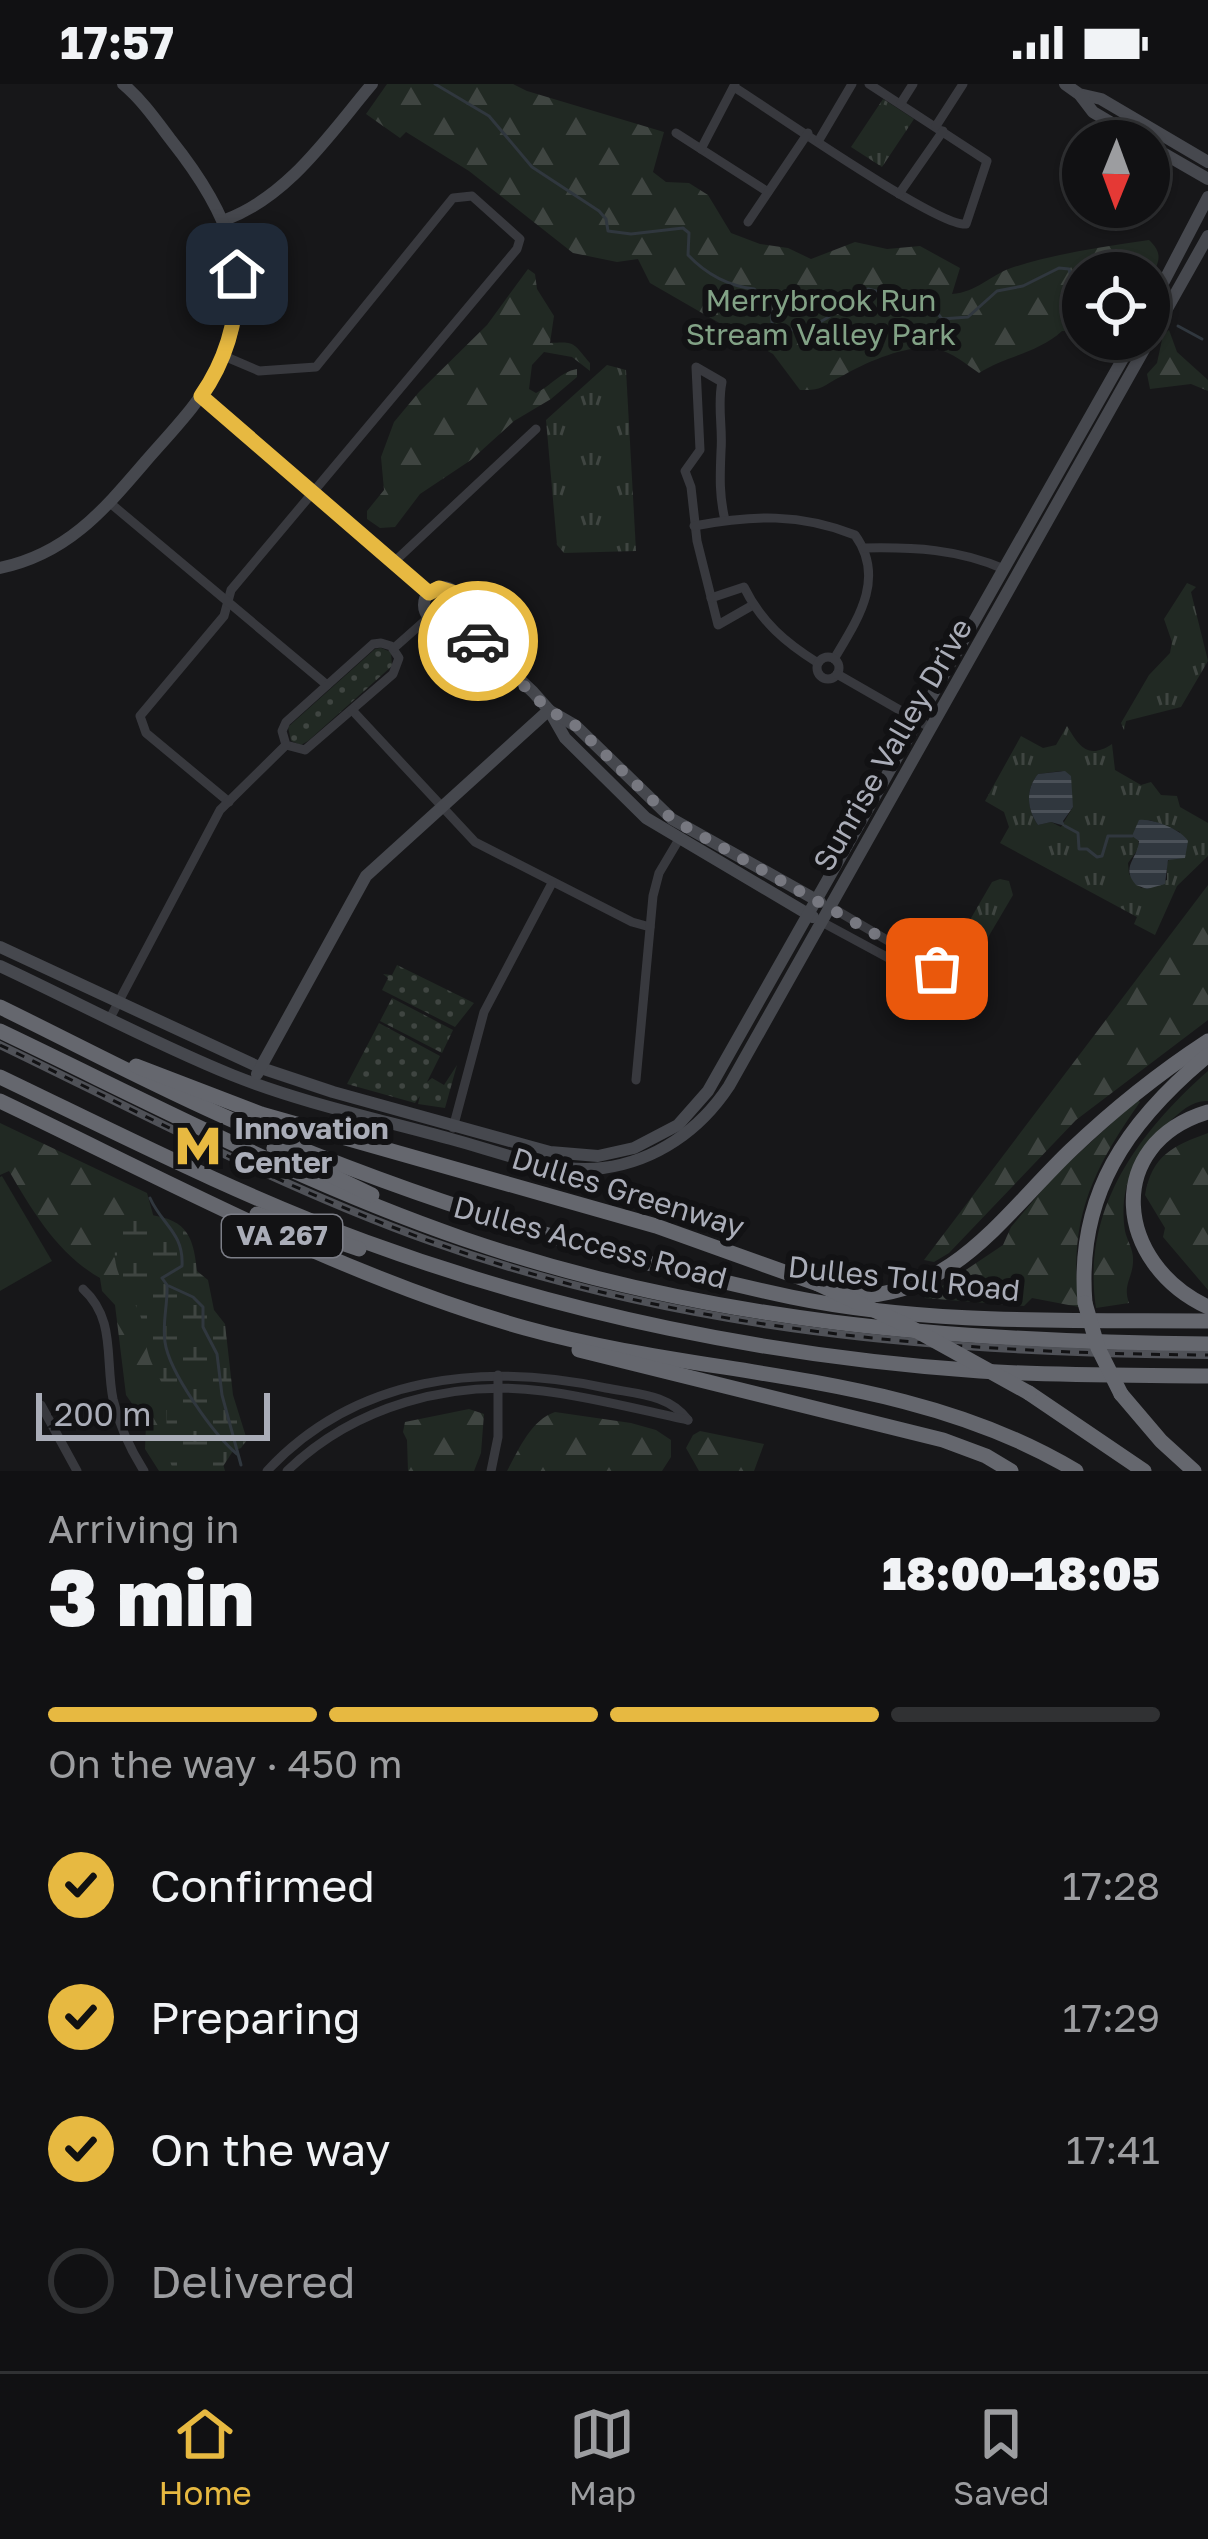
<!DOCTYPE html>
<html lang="en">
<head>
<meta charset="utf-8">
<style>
	body { margin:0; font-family:"Golos Text",sans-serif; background:#1a1a1c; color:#f1f3f6; height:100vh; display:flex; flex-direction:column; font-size:45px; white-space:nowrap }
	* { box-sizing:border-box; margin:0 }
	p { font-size:39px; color:#9c9da0 }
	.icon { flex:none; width:66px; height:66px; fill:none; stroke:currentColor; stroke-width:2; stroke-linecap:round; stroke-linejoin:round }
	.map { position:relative; height:1387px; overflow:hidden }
	.drawer { display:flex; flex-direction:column; background:#111113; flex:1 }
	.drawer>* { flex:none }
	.needle { width:78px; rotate:181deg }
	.controls { position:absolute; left:1062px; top:36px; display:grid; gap:24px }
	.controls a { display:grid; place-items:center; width:108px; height:108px; border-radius:50%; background:#111113; box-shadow:0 3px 9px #0004,0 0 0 3px #303133; font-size:60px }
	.scale { position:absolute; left:36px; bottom:30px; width:234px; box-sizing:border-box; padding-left:12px; border:6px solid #aaadb8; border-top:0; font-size:33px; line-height:42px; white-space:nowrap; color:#aaadb8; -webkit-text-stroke:9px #121214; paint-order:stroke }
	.pin { position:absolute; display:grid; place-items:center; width:102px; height:102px; color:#fff; margin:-51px; border-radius:24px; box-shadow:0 6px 18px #0006 }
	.courier { position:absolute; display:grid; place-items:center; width:120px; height:120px; margin:-60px; border:9px solid #e7b941; border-radius:50%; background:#fff; color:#222; box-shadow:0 3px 15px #0007 }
	.overview em { font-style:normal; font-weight:800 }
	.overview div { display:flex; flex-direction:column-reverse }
	.overview { display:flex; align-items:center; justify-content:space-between; height:204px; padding:0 48px }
	h1 { font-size:78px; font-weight:800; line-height:90px }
	.bar { display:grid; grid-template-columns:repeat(4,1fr); gap:18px 12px; align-content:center; height:144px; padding:0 48px }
	.bar i { height:15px; border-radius:9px; background:#303133 }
	.bar .active { background:#e7b941 }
	.bar p { grid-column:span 4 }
	ol { padding:0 48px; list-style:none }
	li { display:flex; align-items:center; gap:36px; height:132px }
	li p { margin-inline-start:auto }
	li .icon { padding:12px; border-radius:50%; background:#e7b941; color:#111; stroke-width:4 }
	li:last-child { color:#9c9da0 }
	li i { width:66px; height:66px; border:6px solid #303133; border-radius:50% }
	.status { display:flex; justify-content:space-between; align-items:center; height:84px; padding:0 60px; background:#111113; direction:ltr }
	.status svg { height:33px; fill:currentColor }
	.tabs { display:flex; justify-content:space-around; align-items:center; height:168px; border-top:3px solid #303133; background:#111113; font-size:33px; color:#9c9da0 }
	.tabs a { display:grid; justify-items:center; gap:6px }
	.tabs .active { color:#e7b941 }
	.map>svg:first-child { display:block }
</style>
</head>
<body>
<div class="status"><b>17:57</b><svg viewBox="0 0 49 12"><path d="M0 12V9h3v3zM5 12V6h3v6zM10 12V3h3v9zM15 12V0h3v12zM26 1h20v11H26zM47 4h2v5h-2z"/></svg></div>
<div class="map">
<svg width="1208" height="1387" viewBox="0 0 1208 1387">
	<defs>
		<pattern id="grass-dots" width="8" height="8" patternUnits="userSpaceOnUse" patternTransform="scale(3)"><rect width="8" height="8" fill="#212923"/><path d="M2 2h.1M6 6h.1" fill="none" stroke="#3f4541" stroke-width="1.8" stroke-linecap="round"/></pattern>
		<pattern id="forest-firs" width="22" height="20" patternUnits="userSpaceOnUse" patternTransform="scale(3)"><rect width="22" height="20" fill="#212923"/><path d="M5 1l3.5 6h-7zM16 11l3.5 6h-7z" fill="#3f4541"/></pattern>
		<pattern id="wetland-marsh" width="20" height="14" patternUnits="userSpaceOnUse" patternTransform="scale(3)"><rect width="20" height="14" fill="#212923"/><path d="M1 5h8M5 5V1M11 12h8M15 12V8" fill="none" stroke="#3f4541"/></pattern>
		<pattern id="park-tufts" width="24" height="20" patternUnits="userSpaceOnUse" patternTransform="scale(3)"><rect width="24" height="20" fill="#212923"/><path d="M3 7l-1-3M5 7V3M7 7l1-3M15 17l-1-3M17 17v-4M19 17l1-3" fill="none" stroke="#3f4541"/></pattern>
		<pattern id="water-rules" width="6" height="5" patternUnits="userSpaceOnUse" patternTransform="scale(3)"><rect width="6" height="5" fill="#30373e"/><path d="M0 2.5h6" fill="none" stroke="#4b5158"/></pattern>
	</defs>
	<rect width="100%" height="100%" fill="#171719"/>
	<g fill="url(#grass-dots)">
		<polygon points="381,564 391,568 392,582 308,657 301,661 291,657 288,643 375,565"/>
		<polygon points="397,881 474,919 455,943 382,906 388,894 383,890 392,891"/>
		<polygon points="392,914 453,946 442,969 380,937"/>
		<polygon points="379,939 440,972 427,998 432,994 444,1001 457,981 445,1024 418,1020 420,1012 415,1019 347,1000"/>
	</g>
	<g fill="url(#forest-firs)">
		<path d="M387,0H513L527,7L664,48L653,88L666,98L689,99L708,111L731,149L760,160L788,164L811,175L855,158L887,165L920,162L960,184L952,210C977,208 989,192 1011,184C1057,169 1102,163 1149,156C1165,171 1158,179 1149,197V189H1083V248L1062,247C1038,269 1006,272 979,289C966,280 952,268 936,265C910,259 867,278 844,291C823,301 824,307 800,306L773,270L650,199L638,175L617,178L573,169L469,87L406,48L400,54L366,30Z"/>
		<path d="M528,185L535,190L537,205L554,232L550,259C576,257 573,259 590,279V287L572,273L544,268L532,281L529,305L536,309C551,302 560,288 577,285V293L551,315L514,337L471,376L420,410L395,443L380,444L367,435V427L384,406L381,373L394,338L419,308L487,241Z"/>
		<polygon points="1169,246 1177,268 1208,296 1208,307 1191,300 1150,305 1147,290 1157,279 1163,251"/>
		<polygon points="1208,801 1208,936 1076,1036 949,1169 934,1178 924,1176"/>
		<path d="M1208,987V1017C1192,1016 1180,1028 1168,1039C1136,1068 1118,1102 1125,1147C1127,1156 1133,1165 1133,1174C1134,1193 1122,1200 1129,1219L1096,1224C1081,1125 1138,1049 1208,987Z"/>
		<path d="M1137,1016L1140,1018C1091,1088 1068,1137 1079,1223L1032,1214L1024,1222L924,1214L1003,1161L1011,1143L1055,1091Z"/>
		<path d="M0,1039L147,1109L225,1387H159L145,1365L146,1340L126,1311L115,1221L102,1207L100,1194C58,1170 33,1128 9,1087L0,1091Z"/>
		<path d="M1208,1049V1206L1163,1153L1165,1144L1145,1111C1152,1071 1173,1062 1208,1049Z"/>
		<polygon points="469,1325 484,1330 481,1369 474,1387 408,1387 407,1356 403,1348 405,1338"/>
		<path d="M555,1328L631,1339L656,1346L671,1356V1373L662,1387H507C519,1365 531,1336 555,1328Z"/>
		<polygon points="700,1347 764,1360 754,1387 699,1387 686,1364 693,1351"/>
	</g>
	<path fill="url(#wetland-marsh)" d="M142,1130C185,1134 193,1148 197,1187L208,1196L214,1226L225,1240L233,1311L247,1356L241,1364L233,1367L220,1387H175C163,1374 169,1328 164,1306C161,1294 153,1284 149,1272C144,1257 145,1240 138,1226C129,1206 113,1191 115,1166C117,1150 127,1137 142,1130Z"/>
	<g fill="url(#park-tufts)" fill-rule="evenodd">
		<polygon points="883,15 914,35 882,83 851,63"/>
		<polygon points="607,281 626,286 636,467 564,469 557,461 546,336"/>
		<polygon points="1187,499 1196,503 1191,508 1208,577 1181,623 1126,637 1124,646 1121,639 1149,591 1170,569 1172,558 1164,535"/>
		<path d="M1067,642C1078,660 1087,677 1112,660L1115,686L1141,701L1151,698L1161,711L1177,712L1180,723L1208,739V772L1177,802L1155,851L1134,840L1137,833L1000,759L1009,743L1004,728L985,717L1021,652L1043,664L1056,661ZM1061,687L1067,690L1073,723L1061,743L1051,738L1038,741C1027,725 1025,706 1038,690ZM1150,736L1180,748L1167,780V796L1141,804L1129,790L1128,779L1139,764L1137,740Z"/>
		<polygon points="1000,795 1009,797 1013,811 967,889 946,877 992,798"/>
	</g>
	<polygon fill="#212923" points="2,1092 52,1177 0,1207 0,1093"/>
	<g fill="url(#water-rules)">
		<path d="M1065,687L1071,692L1073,723L1063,737L1065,742L1051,738L1038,741C1027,725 1025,706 1038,690Z"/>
		<path d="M1139,736C1152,734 1182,746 1188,757L1185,774L1168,776L1165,800L1147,805L1136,801C1120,782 1138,775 1139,757L1132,752Z"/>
	</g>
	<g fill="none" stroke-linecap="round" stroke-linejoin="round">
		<g stroke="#30373e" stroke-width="3">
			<path d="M435,0L489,32L532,83L599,127L606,135L608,147L631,150L683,144L689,149L688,171C706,190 729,202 754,205L769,218L773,244C813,254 838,225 868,205L931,221L942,235L968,233L997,207L1023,202L1059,184L1069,185L1072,197L1083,208"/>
			<polyline points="1178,242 1202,255"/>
			<polyline points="1065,742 1078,749 1079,765 1087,765 1097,773 1102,772 1108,752 1132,752"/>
			<path d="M150,1114C162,1141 184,1149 182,1182L162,1194L167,1201C168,1220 162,1239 165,1258C169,1288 214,1351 237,1370"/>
			<polyline points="169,1202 193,1213 203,1223 203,1243 217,1270 222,1311 241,1381"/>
		</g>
		<g stroke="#38393e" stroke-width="9">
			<path d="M734,3C769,25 939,144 966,140L987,77L869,0"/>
			<polyline points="901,19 913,0"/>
			<polyline points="936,42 963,0"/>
			<polyline points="676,49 768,108"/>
			<polyline points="819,56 852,0"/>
			<polyline points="701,65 735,0"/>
			<polyline points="899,110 943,47"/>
			<polyline points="748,138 808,49"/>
			<polyline points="224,272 259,287 316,283 453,114 472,112 520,155 517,165 231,506 224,532 140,632 146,649 229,718"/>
			<polyline points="110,419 327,601"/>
			<path d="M725,436C719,411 720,392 721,367C723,343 717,322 722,298L696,283L700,366L685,387L691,403L697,457L718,541L753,521"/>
			<path d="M694,442C752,431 800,429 855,451C886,494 858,535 834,575"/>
			<path d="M864,464C914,463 958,465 1004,485"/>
			<polyline points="394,478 536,345"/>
			<path d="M711,514L744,503C761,538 786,559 818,579"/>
			<polygon points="381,559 391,562 399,574 393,590 305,666 286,661 282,647 286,638 373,560"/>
			<polyline points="394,564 429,533"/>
			<circle cx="828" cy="584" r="11"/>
			<polyline points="837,590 931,644"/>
			<polyline points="352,626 475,758 632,838 650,843"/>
			<polyline points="829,822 965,902 977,913"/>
			<polyline points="820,837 959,912 981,917"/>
			<polyline points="110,934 220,726 286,661"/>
			<polyline points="636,996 653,812 659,789 678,757"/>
			<polyline points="453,1044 484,928 552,799"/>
			<path d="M83,1205C116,1235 105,1275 113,1315C119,1341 130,1365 144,1387"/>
			<polyline points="41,1321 77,1387"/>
			<path d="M267,1387C356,1291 484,1278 606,1304C637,1310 669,1310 688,1336"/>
			<path d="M287,1387C354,1322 452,1295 543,1307C592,1313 640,1326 688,1336"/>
			<polyline points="491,1387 498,1353 498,1291"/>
		</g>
		<g stroke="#46484e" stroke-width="12">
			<polyline points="1065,0 1079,10 1101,15 1208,78"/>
			<polyline points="1080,11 1093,28 1142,57"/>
			<polyline points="1149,61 1208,95"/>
			<path d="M225,136C289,112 329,51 372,0"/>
			<polyline points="1149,226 1208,113"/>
			<polyline points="201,312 429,509"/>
			<path d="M0,484C67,470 103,427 145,378C171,348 200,319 218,284C262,196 226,125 171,56C156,36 142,16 123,0"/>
			<circle cx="442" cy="521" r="18"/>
			<polyline points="454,534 533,608 549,626 565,654 646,734 813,833"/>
			<polyline points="550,627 576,642 672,735 820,818"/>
			<polyline points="0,863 261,984 333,1008 550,1068 598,1072 634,1064 678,1041 708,1007 1134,255"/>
			<path d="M0,882C77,918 153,959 232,991C302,1019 378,1035 451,1055C500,1068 552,1090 603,1084C656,1077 700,1046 729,1002L1208,152"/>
			<polyline points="257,990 366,792 549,626"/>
		</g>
		<g stroke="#65676e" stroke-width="15">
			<path d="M0,923C82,963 162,1006 246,1042C420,1117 605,1173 791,1213C927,1241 1070,1236 1208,1237"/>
			<path d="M0,947C153,1020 304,1100 464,1155C705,1238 956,1258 1208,1260"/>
			<polyline points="136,982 261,1030 656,1142 818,1200"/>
			<path d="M0,993C121,1051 240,1112 366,1158C562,1230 772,1273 980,1287C1056,1292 1132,1291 1208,1292"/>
			<path d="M0,1017C172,1099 341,1192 525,1244C709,1295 908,1286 1076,1387"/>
			<path d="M1208,1028C1102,1060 1115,1180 1208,1223"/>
			<polyline points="274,1064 372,1111"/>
			<polyline points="257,1130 359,1165"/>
			<path d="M847,1212C951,1216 1004,1130 1071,1066C1113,1026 1159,989 1208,957"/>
			<path d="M1085,1219C1076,1111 1127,1038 1208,971"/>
			<polyline points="579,1266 943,1356 986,1372 1011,1387"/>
			<polyline points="1029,1309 1144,1387"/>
			<polyline points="1121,1310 1161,1357 1194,1387"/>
		</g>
		<defs>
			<path id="rail" d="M0,961C141,1029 282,1104 430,1157C681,1247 943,1269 1208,1271"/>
		</defs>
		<use href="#rail" stroke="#4f5157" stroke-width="8"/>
		<use href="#rail" stroke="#121214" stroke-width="3" stroke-dasharray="9" stroke-linecap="butt"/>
		<g stroke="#65676e" stroke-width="15">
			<polyline points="818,1200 908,1242 1029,1309"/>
			<polyline points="1085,1219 1098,1264 1121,1310"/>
		</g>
	</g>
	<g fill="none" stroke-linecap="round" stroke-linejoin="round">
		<polyline stroke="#777880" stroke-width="12" stroke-dasharray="0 21.6" points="478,557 549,626 576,642 672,735 937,885"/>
		<path stroke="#e7b941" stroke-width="15" d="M237,190C238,235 227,275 201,312L429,509L439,504L455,509L460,519L454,535L478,557"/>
	</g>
	<defs>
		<symbol id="metro-bare" viewBox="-9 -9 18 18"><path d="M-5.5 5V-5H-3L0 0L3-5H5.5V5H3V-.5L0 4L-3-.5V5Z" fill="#e7b941" stroke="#121214" stroke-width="2.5" paint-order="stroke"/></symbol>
	</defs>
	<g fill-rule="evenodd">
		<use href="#metro-bare" x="165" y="1029" width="66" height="66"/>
	</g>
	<g text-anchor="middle" stroke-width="12" stroke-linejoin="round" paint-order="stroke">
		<rect fill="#121214" stroke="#7c7e87" stroke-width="3" x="222" y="1131" width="120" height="42" rx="9"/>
		<g font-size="27" font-weight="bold" fill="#aaadb8">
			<text x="282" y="1161">VA 267</text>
		</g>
		<g font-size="30" fill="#82a286" stroke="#121214">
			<text x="821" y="227">Merrybrook Run<tspan x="821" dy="34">Stream Valley Park</tspan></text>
		</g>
		<g font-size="30" fill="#aaadb8" stroke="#121214">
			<text transform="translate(893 661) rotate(-60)" y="10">Sunrise Valley Drive</text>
			<text transform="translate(628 1109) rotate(17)" y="10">Dulles Greenway</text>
			<text transform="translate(590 1159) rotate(15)" y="10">Dulles Access Road</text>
			<text transform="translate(904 1195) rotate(6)" y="10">Dulles Toll Road</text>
		</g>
		<g font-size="30" font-weight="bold" fill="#aaadb8" stroke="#121214" text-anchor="start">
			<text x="234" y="1055">Innovation<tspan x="234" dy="34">Center</tspan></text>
		</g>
	</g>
</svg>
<div class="controls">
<a><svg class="needle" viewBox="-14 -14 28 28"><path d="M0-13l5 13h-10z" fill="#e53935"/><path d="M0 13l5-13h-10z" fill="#9c9da0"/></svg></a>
<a><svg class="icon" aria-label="locate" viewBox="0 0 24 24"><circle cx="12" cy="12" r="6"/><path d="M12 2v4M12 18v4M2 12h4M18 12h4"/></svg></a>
</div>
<div class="scale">200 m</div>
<div class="pin" style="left:937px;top:885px;background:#ea580c"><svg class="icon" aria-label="bag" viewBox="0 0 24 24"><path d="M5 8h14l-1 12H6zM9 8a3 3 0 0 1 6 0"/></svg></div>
<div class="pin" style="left:237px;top:190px;background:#1f2937"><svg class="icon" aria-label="home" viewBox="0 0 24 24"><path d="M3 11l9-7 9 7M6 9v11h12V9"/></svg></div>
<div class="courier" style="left:478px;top:557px"><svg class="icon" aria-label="car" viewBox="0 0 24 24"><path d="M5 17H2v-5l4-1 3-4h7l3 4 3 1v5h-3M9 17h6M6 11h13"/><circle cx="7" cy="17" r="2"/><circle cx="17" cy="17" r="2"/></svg></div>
</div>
<section class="drawer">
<div class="overview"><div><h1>3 min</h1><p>Arriving in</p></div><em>18:00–18:05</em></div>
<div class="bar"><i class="active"></i><i class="active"></i><i class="active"></i><i></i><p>On the way · 450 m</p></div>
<ol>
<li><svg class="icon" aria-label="check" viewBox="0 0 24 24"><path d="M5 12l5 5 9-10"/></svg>Confirmed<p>17:28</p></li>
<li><svg class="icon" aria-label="check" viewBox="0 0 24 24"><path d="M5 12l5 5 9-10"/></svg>Preparing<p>17:29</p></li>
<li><svg class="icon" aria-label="check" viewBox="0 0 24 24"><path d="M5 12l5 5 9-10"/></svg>On the way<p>17:41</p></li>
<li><i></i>Delivered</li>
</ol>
</section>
<nav class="tabs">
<a class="active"><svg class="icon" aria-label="home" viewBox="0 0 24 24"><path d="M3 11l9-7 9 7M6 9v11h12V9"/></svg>Home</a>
<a><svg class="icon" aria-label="map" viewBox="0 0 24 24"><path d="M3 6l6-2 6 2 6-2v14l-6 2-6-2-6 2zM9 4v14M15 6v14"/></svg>Map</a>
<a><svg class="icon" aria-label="saved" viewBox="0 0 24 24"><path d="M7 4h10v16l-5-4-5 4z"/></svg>Saved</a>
</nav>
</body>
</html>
